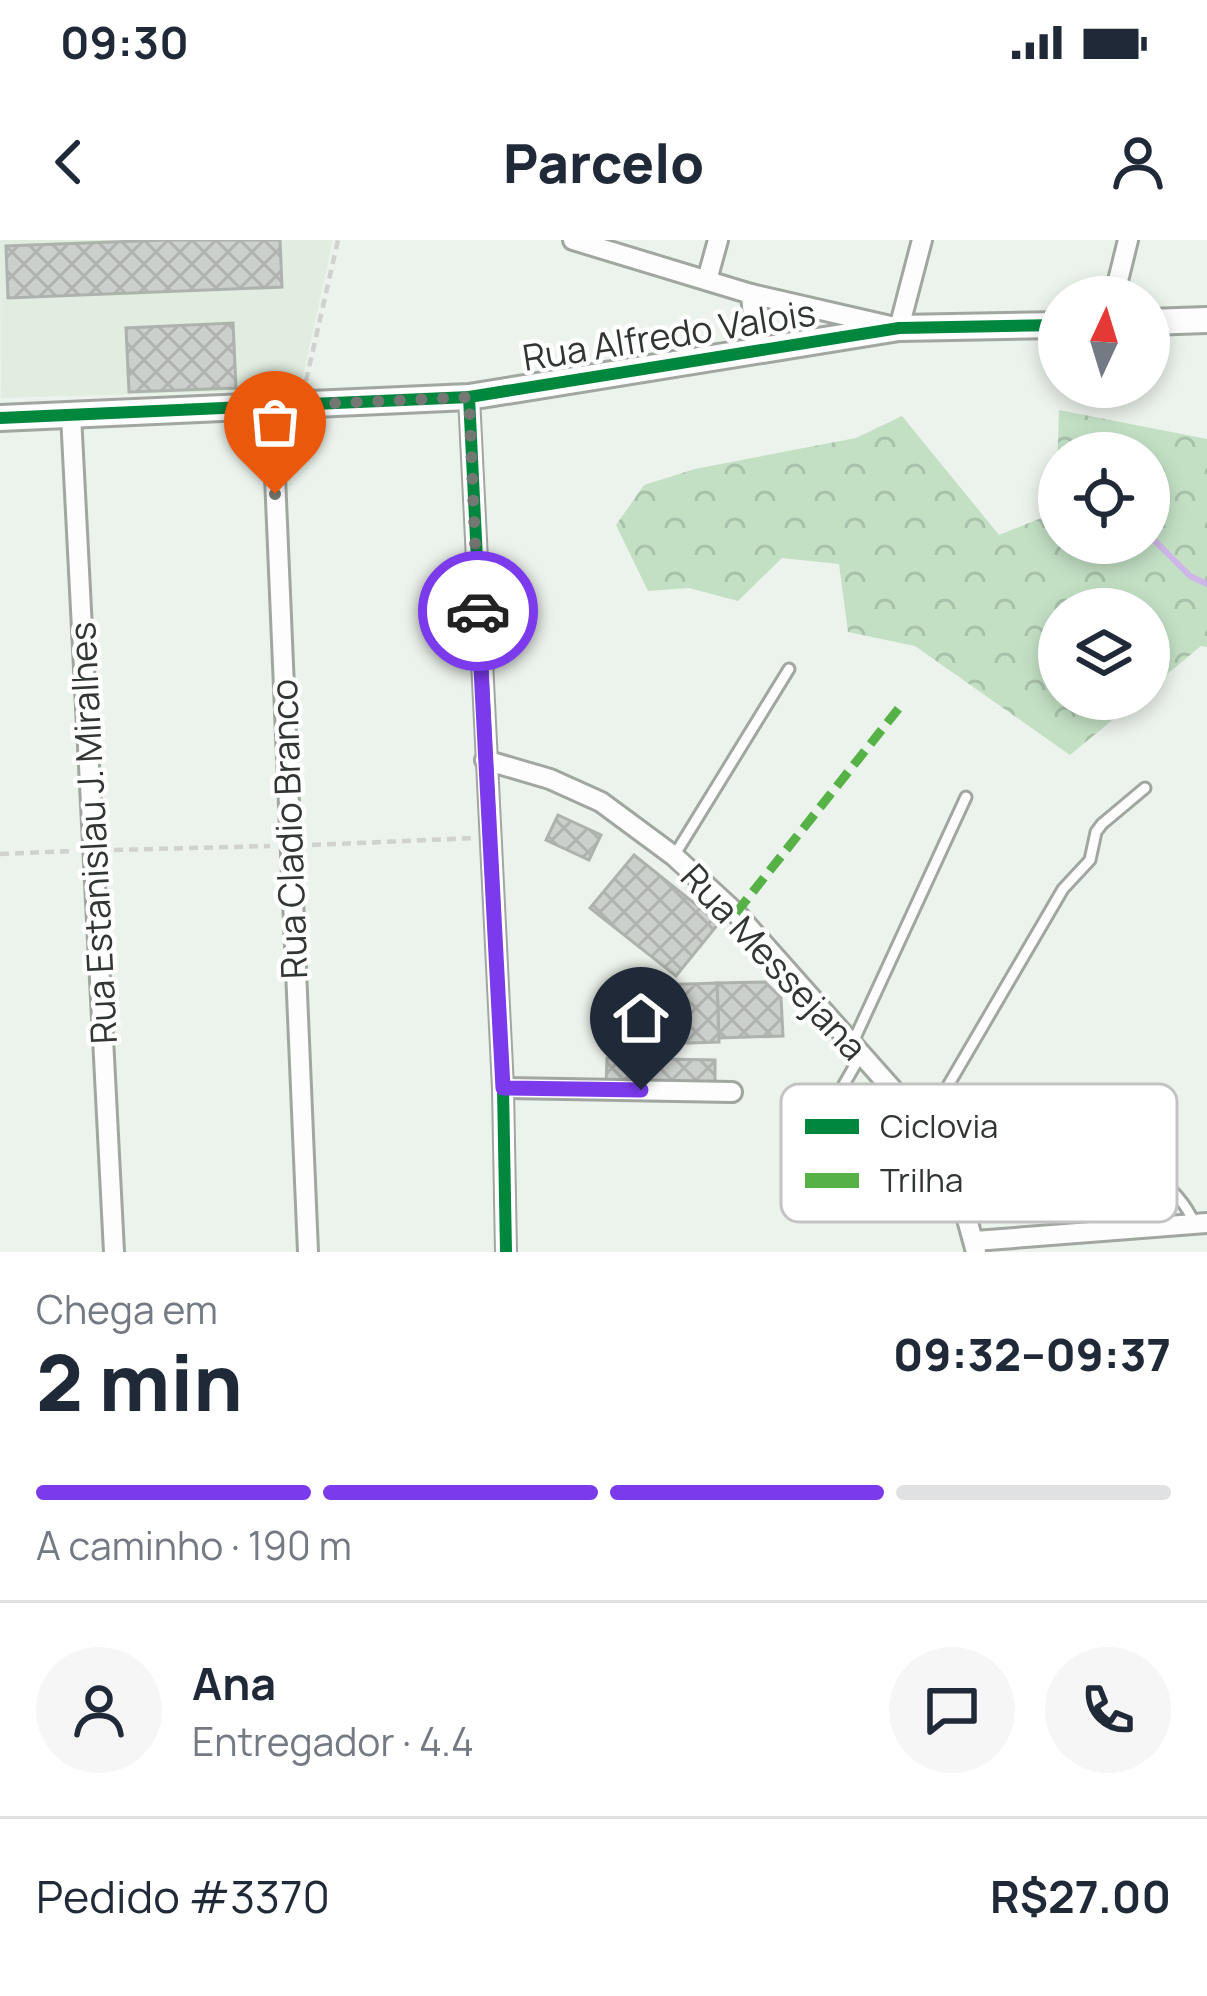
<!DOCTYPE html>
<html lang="pt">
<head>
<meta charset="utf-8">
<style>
	body { margin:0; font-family:Manrope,sans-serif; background:#f6f6f7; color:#1f2937; height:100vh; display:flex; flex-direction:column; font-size:45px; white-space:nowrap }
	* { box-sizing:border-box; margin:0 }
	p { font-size:39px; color:#747a83 }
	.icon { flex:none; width:66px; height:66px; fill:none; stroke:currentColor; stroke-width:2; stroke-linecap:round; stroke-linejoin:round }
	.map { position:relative; height:1012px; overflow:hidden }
	.details { display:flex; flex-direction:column; background:#fff; flex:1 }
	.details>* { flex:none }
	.needle { width:78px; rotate:4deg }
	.controls { position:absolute; left:1038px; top:36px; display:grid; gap:24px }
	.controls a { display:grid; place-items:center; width:132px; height:132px; border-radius:50%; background:#fff; box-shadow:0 6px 18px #0003; font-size:60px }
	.pin { position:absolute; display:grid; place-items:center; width:102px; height:102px; color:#fff; margin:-123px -51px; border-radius:50% 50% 50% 0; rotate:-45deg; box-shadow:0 0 12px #0007 }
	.pin .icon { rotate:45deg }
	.courier { position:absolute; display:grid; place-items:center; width:120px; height:120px; margin:-60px; border:9px solid #7c3aed; border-radius:50%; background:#fff; color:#222; box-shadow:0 3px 15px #0007 }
	.headline em { font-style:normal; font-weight:800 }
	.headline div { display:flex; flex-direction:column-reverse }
	.headline { display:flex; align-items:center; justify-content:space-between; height:204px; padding:0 36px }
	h1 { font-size:78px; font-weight:800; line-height:90px }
	.bar { display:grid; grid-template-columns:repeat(4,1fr); gap:18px 12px; align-content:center; height:144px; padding:0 36px }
	.bar i { height:15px; border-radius:9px; background:#e0e1e3 }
	.bar .selected { background:#7c3aed }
	.bar p { grid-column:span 4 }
	.line { display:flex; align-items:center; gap:30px; padding:0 36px; border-top:3px solid #e0e1e3 }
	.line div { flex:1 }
	.round { display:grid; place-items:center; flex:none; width:126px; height:126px; border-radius:63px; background:#f6f6f7 }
	.status { display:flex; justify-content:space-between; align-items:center; height:84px; padding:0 60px; background:#fff; direction:ltr }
	.status svg { height:33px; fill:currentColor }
	header { display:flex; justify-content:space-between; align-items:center; height:156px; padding:0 36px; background:#fff; font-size:54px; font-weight:800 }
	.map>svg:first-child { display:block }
</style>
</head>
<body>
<div class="status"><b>09:30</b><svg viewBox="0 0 49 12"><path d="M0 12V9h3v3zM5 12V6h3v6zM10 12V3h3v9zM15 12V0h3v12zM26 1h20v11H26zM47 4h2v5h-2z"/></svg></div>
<header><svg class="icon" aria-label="back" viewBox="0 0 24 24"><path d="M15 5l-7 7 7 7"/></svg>Parcelo<svg class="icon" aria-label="person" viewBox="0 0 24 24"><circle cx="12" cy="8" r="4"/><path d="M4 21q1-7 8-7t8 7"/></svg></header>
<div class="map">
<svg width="1207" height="1012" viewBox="0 0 1207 1012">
	<defs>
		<pattern id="forest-crowns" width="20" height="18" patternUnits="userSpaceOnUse" patternTransform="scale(3)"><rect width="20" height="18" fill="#c3e0c5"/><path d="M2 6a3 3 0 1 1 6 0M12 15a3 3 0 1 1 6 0" fill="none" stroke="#a8c1aa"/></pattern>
		<pattern id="building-cross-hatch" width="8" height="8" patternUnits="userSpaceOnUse" patternTransform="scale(3)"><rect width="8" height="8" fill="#ccd0cc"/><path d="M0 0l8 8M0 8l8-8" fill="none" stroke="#b0b3b0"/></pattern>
	</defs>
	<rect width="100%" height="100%" fill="#ecf2ec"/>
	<polygon fill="#e0ede0" points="0,0 333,0 300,149 1,158"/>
	<path fill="url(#forest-crowns)" fill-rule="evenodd" d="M1059,170L1207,199V407L1201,406L1149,449V369H1059V459H1138L1070,515L915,406L848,392L839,324L782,318L738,361L689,348L648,351L616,285L644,245L695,229L856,198L902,176L999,295L1056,272ZM1059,213H1149V303H1059Z"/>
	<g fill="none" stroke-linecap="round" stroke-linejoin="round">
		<polyline stroke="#cfb6e8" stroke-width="6" points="1149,295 1190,336 1207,344"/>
	</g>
	<g fill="url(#building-cross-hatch)" stroke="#adb2ad" stroke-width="3">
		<polygon points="165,0 280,0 282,47 8,58 6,6"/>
		<polygon points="233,83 236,148 129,152 126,88"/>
		<polygon points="558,575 601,595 589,620 546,600"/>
		<polygon points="634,615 719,683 676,736 590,668"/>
		<polygon points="765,742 781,758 783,796 719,798 717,743"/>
		<polygon points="717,743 719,802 628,805 626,746"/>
		<polygon points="607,818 715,820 715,848 606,845"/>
	</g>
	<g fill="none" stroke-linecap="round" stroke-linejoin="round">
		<defs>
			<g id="service">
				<polyline points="674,616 789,429"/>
				<polyline points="853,802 966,557"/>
				<path d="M1047,866C1092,895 1175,933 1194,983"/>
				<polyline points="831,867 862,813"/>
				<polyline points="925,885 1063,649 1090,620 1096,592 1102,584 1145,548"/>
			</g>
			<g id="minor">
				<polyline points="573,0 751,54 899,88 922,0"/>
				<polyline points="707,40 718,0"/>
				<polyline points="751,54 756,112"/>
				<polyline points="1114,57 1128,0"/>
				<polyline points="469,157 503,848 506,1012"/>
				<polyline points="272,166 308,1012"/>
				<polyline points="71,175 114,1012"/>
				<polyline points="485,520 550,539 601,562 674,616 736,673 925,886 956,939 976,1012"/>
				<polyline points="503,848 732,852"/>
				<polyline points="975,1001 1207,983"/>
			</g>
			<g id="tertiary">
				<polyline points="1149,82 1207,80"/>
				<polyline points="0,178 469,157 899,88 1059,85"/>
			</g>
		</defs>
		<use href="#service" stroke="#a1a6a1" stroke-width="15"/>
		<use href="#minor" stroke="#a1a6a1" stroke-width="24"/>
		<use href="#tertiary" stroke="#a1a6a1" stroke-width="30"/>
		<g stroke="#cfd2cf" stroke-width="4.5" stroke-dasharray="9 6" stroke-linecap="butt">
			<polyline points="306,141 338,0"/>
			<polyline points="312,605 474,598"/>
			<polyline points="114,610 270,606"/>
			<polyline points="0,614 72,611"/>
		</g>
		<use href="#service" stroke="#fcfdfc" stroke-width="9"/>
		<use href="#minor" stroke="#fcfdfc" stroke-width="18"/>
		<use href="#tertiary" stroke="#fcfdfc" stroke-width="24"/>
		<polyline stroke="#56b246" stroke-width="9" stroke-dasharray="18 9" stroke-linecap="butt" points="736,673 899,468"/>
		<defs>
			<g id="cycleway">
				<polyline points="469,157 503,848 506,1012"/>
				<polyline points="0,178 469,157 899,88 1059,85"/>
			</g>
		</defs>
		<use href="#cycleway" stroke="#fff" stroke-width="20"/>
		<use href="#cycleway" stroke="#00873e" stroke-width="12"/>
	</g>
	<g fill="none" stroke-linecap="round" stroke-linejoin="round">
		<polyline stroke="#737873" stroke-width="12" stroke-dasharray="0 21.6" points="275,254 272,166 469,157 478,371"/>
		<polyline stroke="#7c3aed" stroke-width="15" points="478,371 503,848 641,850"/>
	</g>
	<g text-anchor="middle" stroke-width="9" stroke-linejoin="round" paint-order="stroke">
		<g font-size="36" fill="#323632" stroke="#fff">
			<text transform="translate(669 95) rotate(-9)" y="13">Rua Alfredo Valois</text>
			<text transform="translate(289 589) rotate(-92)" y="13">Rua Cladio Branco</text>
			<text transform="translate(93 593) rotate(-93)" y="13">Rua Estanislau J. Miralhes</text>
			<text transform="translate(774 722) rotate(47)" y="13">Rua Messejana</text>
		</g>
	</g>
	<rect x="781" y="844" width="396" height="138" rx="18" fill="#fff" stroke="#c2c3c2" stroke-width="3"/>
	<rect x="805" y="879" width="54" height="15" fill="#00873e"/>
	<rect x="805" y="933" width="54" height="15" fill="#56b246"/>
	<g font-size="33" fill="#323632">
		<text x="880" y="898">Ciclovia</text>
		<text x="880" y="952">Trilha</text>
	</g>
</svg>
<div class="controls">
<a><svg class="needle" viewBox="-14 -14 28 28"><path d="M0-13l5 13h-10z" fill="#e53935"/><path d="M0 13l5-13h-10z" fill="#747a83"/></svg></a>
<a><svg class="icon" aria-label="locate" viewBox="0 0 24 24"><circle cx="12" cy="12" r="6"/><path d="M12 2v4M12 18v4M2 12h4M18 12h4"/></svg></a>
<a><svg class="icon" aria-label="layers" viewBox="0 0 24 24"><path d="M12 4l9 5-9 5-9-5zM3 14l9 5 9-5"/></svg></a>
</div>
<div class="pin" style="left:275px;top:254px;background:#ea580c"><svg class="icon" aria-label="bag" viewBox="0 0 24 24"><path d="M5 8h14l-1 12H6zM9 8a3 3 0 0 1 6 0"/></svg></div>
<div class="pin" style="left:641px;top:850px;background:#1f2937"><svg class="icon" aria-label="home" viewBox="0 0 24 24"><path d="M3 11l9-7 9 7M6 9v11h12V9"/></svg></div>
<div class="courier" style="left:478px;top:371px"><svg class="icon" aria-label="car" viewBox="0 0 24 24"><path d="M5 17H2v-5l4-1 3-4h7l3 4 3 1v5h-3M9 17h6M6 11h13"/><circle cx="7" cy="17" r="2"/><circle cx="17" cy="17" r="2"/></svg></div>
</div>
<section class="details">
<div class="headline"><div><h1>2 min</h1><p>Chega em</p></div><em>09:32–09:37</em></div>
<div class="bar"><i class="selected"></i><i class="selected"></i><i class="selected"></i><i></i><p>A caminho · 190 m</p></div>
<div class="line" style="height:216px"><a class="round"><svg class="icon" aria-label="person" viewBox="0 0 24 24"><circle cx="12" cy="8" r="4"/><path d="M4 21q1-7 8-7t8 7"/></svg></a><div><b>Ana</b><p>Entregador · 4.4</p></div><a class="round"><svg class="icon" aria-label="chat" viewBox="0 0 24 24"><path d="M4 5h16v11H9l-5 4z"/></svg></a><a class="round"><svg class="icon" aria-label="phone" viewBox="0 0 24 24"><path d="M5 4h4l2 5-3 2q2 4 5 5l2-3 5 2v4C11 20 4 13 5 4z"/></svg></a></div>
<div class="line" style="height:156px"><div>Pedido #3370</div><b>R$27.00</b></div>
</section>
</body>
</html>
